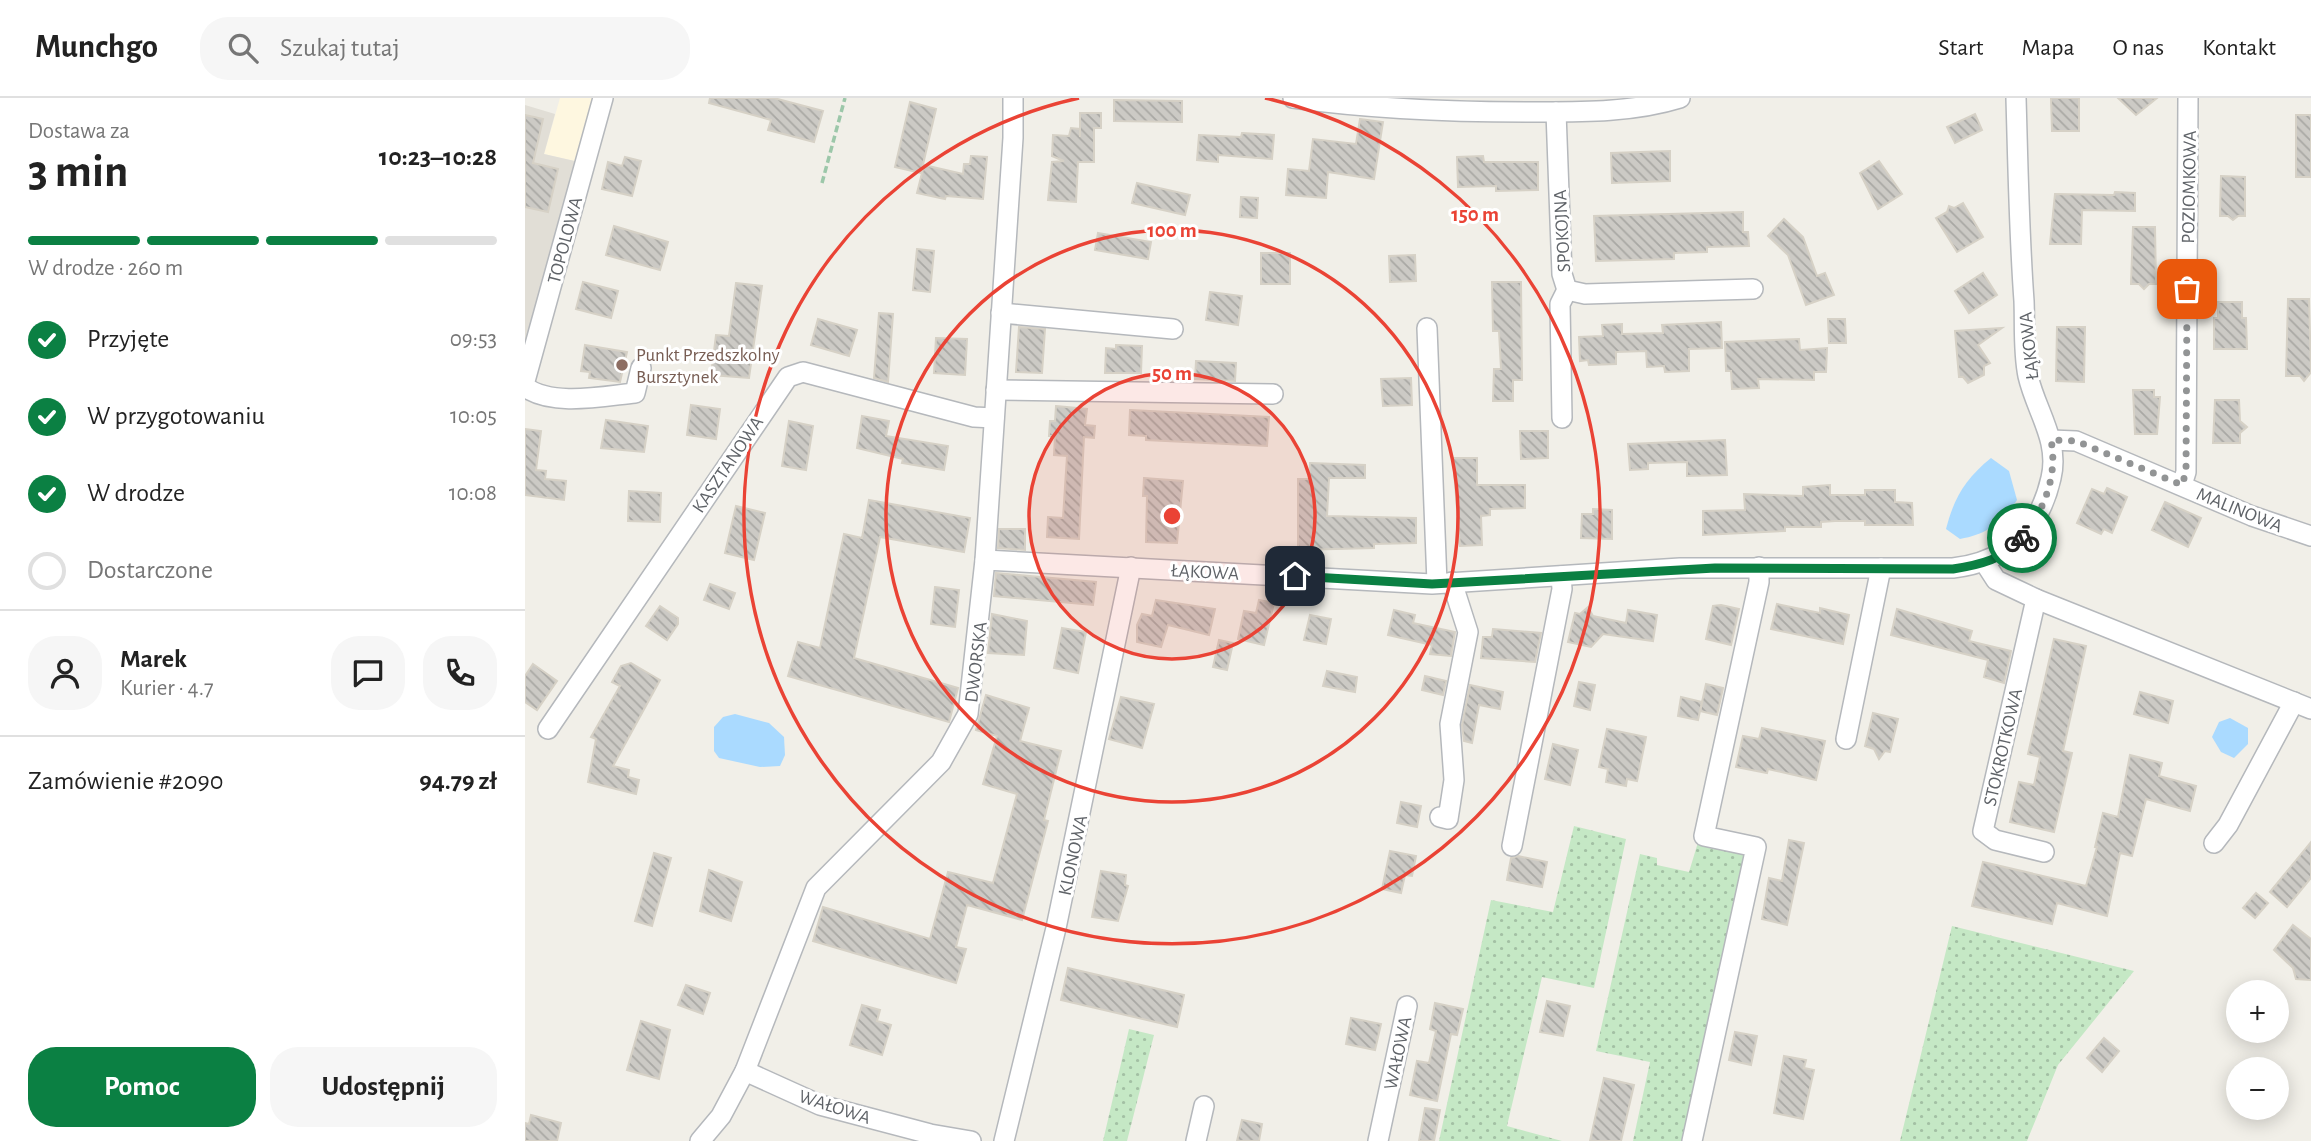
<!DOCTYPE html>
<html lang="pl">
<head>
<meta charset="utf-8">
<style>
	body { margin:0; font-family:"Alegreya Sans",sans-serif; background:#f6f6f6; color:#222; height:100vh; display:flex; flex-direction:column; font-size:26px; white-space:nowrap }
	* { box-sizing:border-box; margin:0 }
	p { font-size:23px; color:#767676 }
	.icon { flex:none; width:38px; height:38px; fill:none; stroke:currentColor; stroke-width:2; stroke-linecap:round; stroke-linejoin:round }
	.map { position:relative; flex:1; overflow:hidden }
	.side { display:flex; flex-direction:column; background:#fff; width:525px }
	.side>* { flex:none }
	.tools { position:absolute; left:1701px; top:882px; display:grid; gap:14px }
	.tools a { display:grid; place-items:center; width:63px; height:63px; border-radius:50%; background:#fff; box-shadow:0 4px 18px #0003; font-size:35px }
	.pin { position:absolute; display:grid; place-items:center; width:60px; height:60px; color:#fff; margin:-30px; border-radius:14px; box-shadow:0 4px 10px #0006 }
	.courier { position:absolute; display:grid; place-items:center; width:70px; height:70px; margin:-35px; border:5px solid #0b8043; border-radius:50%; background:#fff; color:#222; box-shadow:0 2px 9px #0007 }
	.overview em { font-style:normal; font-weight:700 }
	.overview div { display:flex; flex-direction:column-reverse }
	.overview { display:flex; align-items:center; justify-content:space-between; height:119px; padding:0 28px }
	h1 { font-size:46px; font-weight:700; line-height:52px }
	.bar { display:grid; grid-template-columns:repeat(4,1fr); gap:10px 7px; align-content:center; height:84px; padding:0 28px }
	.bar i { height:9px; border-radius:5px; background:#e0e0e0 }
	.bar .current { background:#0b8043 }
	.bar p { grid-column:span 4 }
	.line { display:flex; align-items:center; gap:18px; padding:0 28px; border-top:2px solid #e0e0e0 }
	.line div { flex:1 }
	.round { display:grid; place-items:center; flex:none; width:74px; height:74px; border-radius:28px; background:#f6f6f6 }
	ol { padding:0 28px; list-style:none }
	li { display:flex; align-items:center; gap:21px; height:77px }
	li p { margin-inline-start:auto }
	li .icon { padding:7px; border-radius:50%; background:#0b8043; color:#fff; stroke-width:4 }
	li:last-child { color:#767676 }
	li i { width:38px; height:38px; border:4px solid #e0e0e0; border-radius:50% }
	.action { display:flex; gap:14px; margin-top:auto; padding:14px 28px }
	.action a { flex:1; height:80px; border-radius:28px; background:#0b8043; color:#fff; font-size:28px; font-weight:700; line-height:80px; text-align:center }
	.action a+a { background:#f6f6f6; color:#222 }
	header { display:flex; align-items:center; gap:42px; box-sizing:border-box; height:98px; padding:0 35px; background:#fff; border-bottom:2px solid #e0e0e0 }
	header strong { font-size:33px }
	nav { display:flex; gap:38px; margin-inline-start:auto; font-size:24px }
	.search { width:490px; height:63px; background:#f6f6f6; display:flex; align-items:center; gap:18px; box-sizing:border-box; padding:0 24px; border-radius:28px; color:#767676; font-size:26px }
	main { display:flex; flex:1; min-height:0 }
	.map>svg:first-child { display:block }
</style>
</head>
<body>
<header>
<strong>Munchgo</strong>
<div class="search"><svg class="icon" aria-label="search" viewBox="0 0 24 24"><circle cx="10" cy="10" r="6"/><path d="M15 15l6 6"/></svg>Szukaj tutaj</div>
<nav><a>Start</a><a>Mapa</a><a>O nas</a><a>Kontakt</a></nav>
</header>
<main>
<section class="side">
<div class="overview"><div><h1>3 min</h1><p>Dostawa za</p></div><em>10:23–10:28</em></div>
<div class="bar"><i class="current"></i><i class="current"></i><i class="current"></i><i></i><p>W drodze · 260 m</p></div>
<ol>
<li><svg class="icon" aria-label="check" viewBox="0 0 24 24"><path d="M5 12l5 5 9-10"/></svg>Przyjęte<p>09:53</p></li>
<li><svg class="icon" aria-label="check" viewBox="0 0 24 24"><path d="M5 12l5 5 9-10"/></svg>W przygotowaniu<p>10:05</p></li>
<li><svg class="icon" aria-label="check" viewBox="0 0 24 24"><path d="M5 12l5 5 9-10"/></svg>W drodze<p>10:08</p></li>
<li><i></i>Dostarczone</li>
</ol>
<div class="line" style="height:126px"><a class="round"><svg class="icon" aria-label="person" viewBox="0 0 24 24"><circle cx="12" cy="8" r="4"/><path d="M4 21q1-7 8-7t8 7"/></svg></a><div><b>Marek</b><p>Kurier · 4.7</p></div><a class="round"><svg class="icon" aria-label="chat" viewBox="0 0 24 24"><path d="M4 5h16v11H9l-5 4z"/></svg></a><a class="round"><svg class="icon" aria-label="phone" viewBox="0 0 24 24"><path d="M5 4h4l2 5-3 2q2 4 5 5l2-3 5 2v4C11 20 4 13 5 4z"/></svg></a></div>
<div class="line" style="height:91px"><div>Zamówienie #2090</div><b>94.79 zł</b></div>
<div class="action"><a>Pomoc</a><a>Udostępnij</a></div>
</section>
<div class="map">
<svg width="1786" height="1043" viewBox="0 0 1786 1043">
	<defs>
		<pattern id="grass-dots" width="8" height="8" patternUnits="userSpaceOnUse" patternTransform="scale(1.75)"><rect width="8" height="8" fill="#c5e8c5"/><path d="M2 2h.1M6 6h.1" fill="none" stroke="#a3c0a4" stroke-width="1.8" stroke-linecap="round"/></pattern>
		<pattern id="building-back-hatch" width="6" height="6" patternUnits="userSpaceOnUse" patternTransform="scale(1.75)"><rect width="6" height="6" fill="#cccac5"/><path d="M-1 5l2 2M0 0l6 6M5-1l2 2" fill="none" stroke="#a9a8a4"/></pattern>
	</defs>
	<rect width="100%" height="100%" fill="#f1efe8"/>
	<polygon fill="#fef7e0" points="35,0 72,0 54,64 19,56"/>
	<polygon fill="#e1ded6" points="0,7 30,16 19,56 54,64 5,247 0,246"/>
	<g fill="url(#grass-dots)">
		<polygon points="1049,728 1101,741 1069,890 1017,879 982,1028 1037,1043 914,1043 966,802 1028,814"/>
		<polygon points="1174,741 1224,754 1161,1043 1108,1043 1125,964 1071,953 1115,756 1132,760 1132,767 1164,774"/>
		<polygon points="1427,828 1609,873 1533,967 1502,1043 1375,1043"/>
		<polygon points="604,931 629,937 602,1043 578,1043"/>
	</g>
	<g fill="#aadaff">
		<path d="M1466,360L1484,373L1492,402C1477,425 1462,436 1435,441L1421,431C1429,400 1440,381 1466,360Z"/>
		<polygon points="210,616 244,625 259,639 260,657 255,668 235,669 194,660 189,653 189,629 198,619"/>
		<polygon points="1705,620 1723,630 1723,646 1709,660 1696,654 1687,639 1694,624"/>
	</g>
	<g fill="url(#building-back-hatch)" stroke="#d6d1c6" stroke-width="2">
		<polygon points="185,0 249,0 298,13 289,44 243,32 246,22 184,5"/>
		<polygon points="1526,0 1554,0 1554,33 1527,33"/>
		<polygon points="1593,0 1632,0 1611,17"/>
		<polygon points="589,2 657,3 657,24 589,23"/>
		<polygon points="385,4 411,11 396,75 370,69"/>
		<polygon points="555,15 576,15 576,30 569,30 569,64 553,64 551,104 523,102 527,64 539,63 527,58 528,37 544,38 546,30 555,31 555,39"/>
		<polygon points="1450,16 1457,32 1430,45 1422,29"/>
		<polygon points="0,17 18,21 8,65 33,71 23,114 0,109"/>
		<rect x="1771" y="17" width="15" height="62"/>
		<polygon points="835,21 858,24 849,81 803,74 801,100 761,97 763,71 784,73 788,41 831,46"/>
		<polygon points="717,35 749,37 747,61 693,57 693,64 672,62 674,37 716,39"/>
		<polygon points="1145,53 1145,83 1087,85 1086,55"/>
		<polygon points="446,58 462,59 458,101 421,98 420,101 392,95 399,67 438,76 439,66 445,66"/>
		<polygon points="958,58 959,64 1013,64 1013,92 971,93 971,88 933,89 932,59"/>
		<polygon points="100,59 116,63 107,98 77,91 83,64 97,68"/>
		<polygon points="1354,63 1377,96 1353,111 1335,75"/>
		<polygon points="1696,78 1720,79 1720,118 1713,118 1708,122 1703,118 1695,118"/>
		<polygon points="612,85 665,97 660,117 607,105"/>
		<polygon points="1590,94 1610,95 1610,113 1557,112 1556,146 1525,146 1530,96 1589,97"/>
		<polygon points="716,99 733,100 732,120 715,119"/>
		<polygon points="1438,105 1458,139 1432,154 1411,120 1422,114 1424,108 1429,110"/>
		<polygon points="1218,114 1218,134 1223,134 1224,148 1182,149 1182,154 1149,155 1149,161 1071,163 1069,118"/>
		<polygon points="1259,121 1278,139 1292,178 1300,175 1309,197 1281,207 1263,157 1243,138"/>
		<polygon points="89,128 143,144 135,172 81,157"/>
		<polygon points="1608,129 1630,129 1631,186 1624,186 1619,191 1614,186 1606,186"/>
		<polygon points="573,135 626,144 623,161 570,152"/>
		<polygon points="392,151 409,153 405,194 388,192"/>
		<rect x="736" y="155" width="29" height="31"/>
		<polygon points="890,157 891,183 865,184 864,158"/>
		<polygon points="1458,175 1472,197 1444,215 1430,193"/>
		<polygon points="58,184 93,193 86,220 51,211"/>
		<polygon points="967,184 996,184 997,282 988,282 988,303 968,303 969,271 976,271 974,233 968,233"/>
		<polygon points="211,185 237,188 224,280 186,277 191,237 204,238"/>
		<polygon points="685,194 717,198 713,227 681,222"/>
		<polygon points="1763,201 1784,201 1786,274 1779,283 1775,278 1761,278"/>
		<polygon points="1693,204 1717,204 1717,220 1721,220 1722,251 1689,251 1689,220 1693,220"/>
		<polygon points="354,215 368,216 363,284 349,280"/>
		<polygon points="293,221 332,232 324,258 286,247"/>
		<polygon points="1303,221 1320,221 1321,245 1304,245"/>
		<polygon points="1196,224 1197,250 1164,251 1164,273 1140,274 1139,268 1122,269 1121,253 1091,254 1091,266 1064,267 1063,262 1055,263 1054,239 1078,238 1077,227 1097,226 1097,236 1138,235 1137,227"/>
		<polygon points="494,229 520,231 517,275 491,274"/>
		<polygon points="1532,229 1560,229 1559,284 1531,283"/>
		<polygon points="1477,230 1453,247 1465,265 1459,268 1459,277 1443,285 1438,279 1434,279 1430,233"/>
		<polygon points="411,240 442,241 440,277 409,275"/>
		<polygon points="1274,241 1275,252 1302,250 1301,274 1289,274 1289,282 1233,281 1234,290 1207,291 1206,273 1201,273 1200,244"/>
		<polygon points="60,247 102,254 95,284 64,280 65,274 56,273"/>
		<polygon points="591,247 617,248 616,275 580,275 581,250 591,251"/>
		<polygon points="671,263 711,265 710,283 670,281"/>
		<polygon points="886,280 887,307 858,308 856,281"/>
		<polygon points="1608,292 1629,292 1629,299 1635,299 1632,336 1610,336"/>
		<polygon points="1690,302 1714,302 1715,323 1722,329 1715,335 1715,345 1688,345"/>
		<polygon points="166,307 195,311 191,341 162,337"/>
		<polygon points="531,308 562,311 560,327 570,328 569,340 559,339 554,441 522,439 523,419 538,420 542,358 529,357 530,338 524,338 525,323 530,323"/>
		<polygon points="605,312 744,319 742,348 621,342 621,338 604,337"/>
		<polygon points="337,318 364,323 361,338 423,348 419,372 377,365 378,361 332,350"/>
		<polygon points="81,322 123,328 119,354 76,350"/>
		<polygon points="264,323 288,328 281,372 257,368"/>
		<polygon points="0,331 16,333 11,372 21,373 20,381 41,383 39,402 0,397"/>
		<polygon points="995,333 1023,333 1023,360 996,361"/>
		<polygon points="1200,342 1202,377 1162,378 1162,364 1123,365 1123,371 1105,372 1103,346"/>
		<polygon points="928,360 952,360 952,387 1000,387 1000,410 965,411 965,417 956,418 957,447 935,448"/>
		<polygon points="785,365 840,367 840,380 804,380 802,418 891,420 891,445 849,446 849,450 773,452 773,381 784,381"/>
		<polygon points="619,380 658,383 652,445 621,444 622,398 618,398"/>
		<polygon points="1305,387 1305,397 1340,397 1340,392 1370,392 1370,404 1387,405 1388,427 1340,427 1340,423 1310,423 1296,424 1296,429 1260,429 1260,433 1178,437 1178,413 1220,412 1219,396 1278,398 1278,389"/>
		<polygon points="1582,390 1602,399 1587,435 1579,431 1576,436 1552,425 1567,391 1579,396"/>
		<polygon points="104,393 136,395 135,424 103,423"/>
		<polygon points="344,402 445,420 439,454 355,439 329,560 433,590 424,624 263,578 273,544 295,550 319,436 337,440"/>
		<polygon points="1640,404 1676,420 1663,449 1627,432"/>
		<polygon points="211,408 240,415 229,462 200,455"/>
		<polygon points="1068,411 1087,412 1087,441 1056,440 1057,416 1068,416"/>
		<polygon points="474,431 500,431 500,452 473,450"/>
		<polygon points="471,475 571,484 568,507 469,498"/>
		<polygon points="185,486 210,495 204,511 179,502"/>
		<polygon points="410,489 434,492 430,529 406,526"/>
		<polygon points="631,502 690,511 684,537 643,527 636,549 612,544 612,527 617,516 627,518"/>
		<polygon points="734,502 749,505 739,547 713,541 719,513 731,515"/>
		<polygon points="1252,506 1295,515 1295,510 1324,517 1318,546 1246,531"/>
		<polygon points="1196,507 1214,511 1206,547 1181,541 1188,508"/>
		<polygon points="135,508 153,520 153,526 142,542 121,528"/>
		<polygon points="1063,509 1068,518 1101,525 1103,512 1132,517 1128,543 1078,536 1066,549 1043,544 1050,515 1055,516"/>
		<polygon points="1372,511 1447,533 1444,543 1486,553 1479,585 1459,579 1463,562 1366,537"/>
		<polygon points="869,512 890,517 888,525 930,534 926,558 905,556 907,547 863,537"/>
		<polygon points="467,516 502,523 499,557 463,555"/>
		<polygon points="785,517 806,521 801,546 779,542"/>
		<polygon points="537,530 561,534 553,575 529,570"/>
		<polygon points="968,531 1016,535 1010,564 956,560 958,539 967,539"/>
		<polygon points="1529,541 1561,548 1538,653 1547,655 1529,734 1485,724 1494,684 1509,687 1515,659 1503,656"/>
		<polygon points="694,542 708,545 702,572 688,569"/>
		<polygon points="106,565 135,582 88,668 104,672 103,679 114,682 111,696 63,684 71,641 66,639 95,588 87,584 96,568"/>
		<polygon points="8,566 32,583 12,612 0,604 0,578"/>
		<polygon points="802,573 832,579 830,594 798,588"/>
		<polygon points="900,578 921,583 918,597 897,592"/>
		<polygon points="1054,584 1070,587 1065,612 1049,608"/>
		<polygon points="1181,586 1198,590 1192,617 1175,613"/>
		<polygon points="945,587 978,594 975,611 954,607 947,645 939,643 937,627"/>
		<polygon points="1615,594 1648,603 1643,625 1609,616"/>
		<polygon points="461,597 504,610 495,643 536,653 519,722 523,723 497,822 442,807 431,849 441,851 431,885 288,843 298,809 405,841 423,774 468,785 492,696 458,686 472,638 451,632"/>
		<polygon points="596,599 629,606 617,650 584,641"/>
		<polygon points="1156,599 1177,604 1173,622 1153,618"/>
		<polygon points="1348,615 1373,621 1365,654 1360,653 1354,661 1349,651 1340,648"/>
		<polygon points="1237,630 1300,643 1291,682 1243,671 1242,675 1211,669 1218,638 1234,641"/>
		<polygon points="1082,631 1121,639 1112,683 1102,681 1101,688 1081,684 1083,671 1074,669"/>
		<polygon points="1028,646 1053,652 1045,687 1020,681"/>
		<polygon points="1605,657 1637,665 1634,678 1671,688 1665,713 1621,701 1607,758 1595,755 1582,818 1532,805 1527,826 1447,808 1458,764 1561,788 1572,749 1570,749 1578,715 1593,719"/>
		<polygon points="876,704 896,708 892,729 872,725"/>
		<polygon points="1264,742 1279,745 1262,827 1237,821 1244,780 1257,783"/>
		<polygon points="1786,744 1786,780 1762,809 1745,794"/>
		<polygon points="865,753 891,758 887,778 880,777 876,795 857,791"/>
		<polygon points="129,755 146,760 127,828 110,823"/>
		<polygon points="993,758 1022,764 1017,789 982,782 986,760"/>
		<polygon points="184,772 217,784 206,823 175,813"/>
		<polygon points="576,773 601,777 600,787 603,788 593,823 567,819"/>
		<polygon points="1731,795 1743,805 1730,820 1718,810"/>
		<polygon points="1768,827 1786,841 1786,882 1771,881 1768,870 1749,852"/>
		<polygon points="543,870 659,897 652,929 536,902"/>
		<polygon points="161,887 185,895 178,916 153,907"/>
		<polygon points="1022,903 1045,908 1038,938 1015,934"/>
		<polygon points="910,905 938,911 932,937 926,936 912,1003 885,997 892,963 904,965 911,933 905,931"/>
		<polygon points="337,907 355,912 352,923 366,927 357,957 325,947"/>
		<polygon points="826,920 856,926 850,952 821,946"/>
		<polygon points="116,923 145,932 134,981 102,972"/>
		<polygon points="1210,934 1232,938 1226,967 1204,962"/>
		<polygon points="1579,940 1594,953 1577,974 1562,960"/>
		<polygon points="1259,958 1281,962 1279,970 1289,972 1278,1021 1249,1015"/>
		<polygon points="1079,980 1109,987 1096,1043 1065,1043"/>
		<polygon points="900,1010 915,1012 909,1043 894,1043"/>
		<polygon points="6,1017 36,1025 32,1043 0,1043 0,1025 4,1026"/>
		<polygon points="717,1022 737,1026 734,1043 712,1043"/>
	</g>
	<g fill="none" stroke-linecap="round" stroke-linejoin="round">
		<defs>
			<g id="minor">
				<path d="M768,0C847,11 925,14 1005,14C1054,14 1107,15 1155,0"/>
				<polyline points="1031,14 1037,176 1042,192 1060,196 1228,191"/>
				<polyline points="476,215 648,231"/>
				<polyline points="902,230 912,485"/>
				<polyline points="0,283 78,0"/>
				<path d="M0,289C27,309 79,298 110,295L116,270"/>
				<polyline points="471,292 748,296"/>
				<polyline points="1037,320 1035,206 1042,192"/>
				<polyline points="1526,342 1551,343 1727,418 1786,438"/>
				<polyline points="1657,387 1661,374 1663,0"/>
				<path d="M460,462L907,486L1155,470H1428C1481,464 1514,433 1526,380C1535,343 1511,313 1503,278C1498,254 1500,227 1499,203C1494,135 1493,68 1491,0"/>
				<polyline points="1460,465 1471,482 1511,501 1786,611"/>
				<polyline points="1511,501 1458,733 1470,742 1519,754"/>
				<polyline points="23,631 263,279 278,274 449,319 469,320"/>
				<polyline points="1321,641 1356,470"/>
				<polyline points="915,719 923,721 929,682 925,626 943,534 927,484"/>
				<polyline points="1689,745 1703,727 1769,604"/>
				<polyline points="987,748 1037,491 1036,478"/>
				<polyline points="220,973 295,1007 405,1036 446,1043"/>
				<polyline points="175,1043 196,1018 220,973 291,790 416,664 443,616 460,462 488,40 488,0"/>
				<polyline points="479,1043 531,830 606,469"/>
				<polyline points="671,1043 679,1008"/>
				<polyline points="853,1043 882,908"/>
				<polyline points="1167,1043 1231,749 1179,738 1234,484 1234,469"/>
			</g>
		</defs>
		<use href="#minor" stroke="#b5b8bc" stroke-width="22"/>
		<polyline stroke="#9cc7a9" stroke-width="3.5" stroke-dasharray="7 3.5" stroke-linecap="butt" points="297,85 320,0"/>
		<use href="#minor" stroke="#fff" stroke-width="19"/>
	</g>
	<g fill="none" stroke-linecap="round" stroke-linejoin="round">
		<path stroke="#929495" stroke-width="7" stroke-dasharray="0 12.6" d="M1497,440C1519,413 1533,377 1526,342L1551,343L1657,387L1661,374L1662,191"/>
		<path stroke="#0b8043" stroke-width="9" d="M770,478L907,486L1190,470L1428,471C1454,467 1480,461 1497,440"/>
	</g>
	<circle cx="647" cy="418" r="143" fill="#ea4335" fill-opacity=".12"/>
	<g fill="none" stroke="#ea4335" stroke-width="3.5">
		<circle cx="647" cy="418" r="143"/>
		<circle cx="647" cy="418" r="286"/>
		<path d="M740 0A428 428 0 1 1 554 0"/>
	</g>
	<circle fill="#8d6e63" stroke="#fff" stroke-width="2.5" cx="97" cy="267" r="7"/>
	<g text-anchor="middle" stroke-width="6" stroke-linejoin="round" paint-order="stroke">
		<g font-size="19" fill="#5f6368" stroke="#fff">
			<text transform="translate(1663 89) rotate(-89)" y="7">POZIOMKOWA</text>
			<text transform="translate(1036 133) rotate(-93)" y="7">SPOKOJNA</text>
			<text transform="translate(39 142) rotate(-75)" y="7">TOPOLOWA</text>
			<text transform="translate(1503 248) rotate(-96)" y="7">ŁĄKOWA</text>
			<text transform="translate(202 366) rotate(-56)" y="7">KASZTANOWA</text>
			<text transform="translate(1715 411) rotate(22)" y="7">MALINOWA</text>
			<text transform="translate(680 473) rotate(3)" y="7">ŁĄKOWA</text>
			<text transform="translate(450 564) rotate(-83)" y="7">DWORSKA</text>
			<text transform="translate(1477 649) rotate(-77)" y="7">STOKROTKOWA</text>
			<text transform="translate(547 757) rotate(-78)" y="7">KLONOWA</text>
			<text transform="translate(872 955) rotate(-78)" y="7">WAŁOWA</text>
			<text transform="translate(310 1008) rotate(18)" y="7">WAŁOWA</text>
		</g>
		<g font-size="19" fill="#785e54" stroke="#fff" text-anchor="start">
			<text x="111" y="263">Punkt Przedszkolny<tspan x="111" dy="22">Bursztynek</tspan></text>
		</g>
	</g>
	<circle cx="647" cy="418" r="10" fill="#ea4335" stroke="#fff" stroke-width="3.5"/>
	<g font-size="21" text-anchor="middle" font-weight="bold" fill="#ea4335" stroke="#fff" stroke-width="6" stroke-linejoin="round" paint-order="stroke">
		<text x="950" y="123">150 m</text>
		<text x="647" y="139">100 m</text>
		<text x="647" y="282">50 m</text>
	</g>
</svg>
<div class="tools">
<a>+</a>
<a>−</a>
</div>
<div class="pin" style="left:1662px;top:191px;background:#ea580c"><svg class="icon" aria-label="bag" viewBox="0 0 24 24"><path d="M5 8h14l-1 12H6zM9 8a3 3 0 0 1 6 0"/></svg></div>
<div class="pin" style="left:770px;top:478px;background:#1f2937"><svg class="icon" aria-label="home" viewBox="0 0 24 24"><path d="M3 11l9-7 9 7M6 9v11h12V9"/></svg></div>
<div class="courier" style="left:1497px;top:440px"><svg class="icon" aria-label="bike" viewBox="0 0 24 24"><circle cx="6" cy="16" r="4"/><circle cx="18" cy="16" r="4"/><path d="M6 16l4-8h5l3 8M10 8l3 8H6M13 5h3"/></svg></div>
</div>
</main>
</body>
</html>
